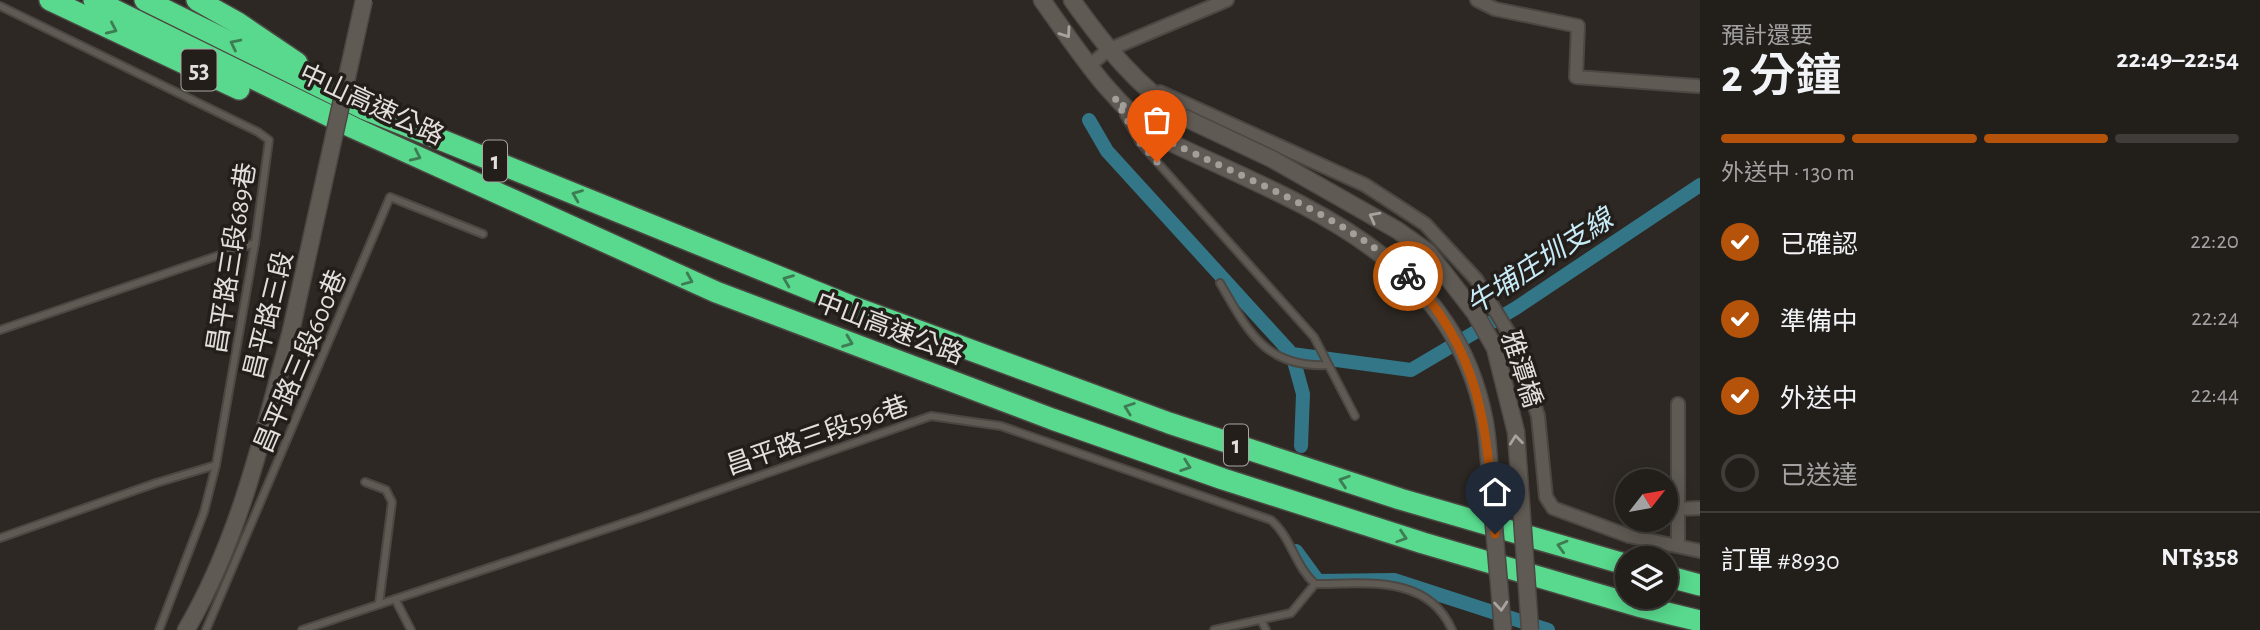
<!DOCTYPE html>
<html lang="zh-TW">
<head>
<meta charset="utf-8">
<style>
	body { margin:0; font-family:"Alegreya Sans","Noto Sans TC",sans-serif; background:#2a2723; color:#f1f3f6; height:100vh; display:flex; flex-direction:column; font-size:26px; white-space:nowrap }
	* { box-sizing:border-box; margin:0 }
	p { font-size:23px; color:#a2a2a2 }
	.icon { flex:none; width:38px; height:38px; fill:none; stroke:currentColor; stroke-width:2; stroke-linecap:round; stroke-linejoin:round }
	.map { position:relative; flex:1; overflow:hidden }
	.side { display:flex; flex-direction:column; background:#221e1a; width:560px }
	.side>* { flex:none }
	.needle { width:46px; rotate:59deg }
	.fabs { position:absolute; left:1615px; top:469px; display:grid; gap:14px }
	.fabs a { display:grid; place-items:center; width:63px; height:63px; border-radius:50%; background:#221e1a; box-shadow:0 4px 18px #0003,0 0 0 2px #3f3c39; font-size:35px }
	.pin { position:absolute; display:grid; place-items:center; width:60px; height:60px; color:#fff; margin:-72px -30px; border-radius:50% 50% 50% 0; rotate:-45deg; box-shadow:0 0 7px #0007 }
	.pin .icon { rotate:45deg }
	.courier { position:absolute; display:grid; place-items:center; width:70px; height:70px; margin:-35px; border:5px solid #b45309; border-radius:50%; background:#fff; color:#222; box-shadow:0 2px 9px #0007 }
	.overview em { font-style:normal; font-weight:600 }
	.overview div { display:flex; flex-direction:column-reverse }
	.overview { display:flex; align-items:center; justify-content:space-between; height:119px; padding:0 21px }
	h1 { font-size:46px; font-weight:600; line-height:52px }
	.bar { display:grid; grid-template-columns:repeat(4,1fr); gap:10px 7px; align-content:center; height:84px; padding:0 21px }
	.bar i { height:9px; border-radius:5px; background:#3f3c39 }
	.bar .current { background:#b45309 }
	.bar p { grid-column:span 4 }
	.line { display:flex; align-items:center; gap:18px; padding:0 21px; border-top:2px solid #3f3c39 }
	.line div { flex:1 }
	ol { padding:0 21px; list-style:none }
	li { display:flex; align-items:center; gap:21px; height:77px }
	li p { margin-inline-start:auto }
	li .icon { padding:7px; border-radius:50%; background:#b45309; color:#fff; stroke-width:4 }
	li:last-child { color:#a2a2a2 }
	li i { width:38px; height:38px; border:4px solid #3f3c39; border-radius:50% }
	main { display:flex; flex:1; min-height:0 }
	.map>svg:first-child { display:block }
</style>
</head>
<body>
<main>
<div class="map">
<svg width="1700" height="630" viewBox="0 0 1700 630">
	<rect width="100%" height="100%" fill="#2d2823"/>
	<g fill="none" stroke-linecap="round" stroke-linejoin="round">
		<g stroke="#337688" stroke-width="14">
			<polyline points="1089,120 1107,151 1292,354 1411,370 1516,308 1700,185"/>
			<polyline points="1292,354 1303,394 1301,446"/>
			<polyline points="1296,551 1318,581 1394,580 1548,630"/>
		</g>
		<defs>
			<g id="service">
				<polyline points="0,6 258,132 269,140 255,243 216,465 204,512 159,630"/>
				<polyline points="1124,115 1140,143 1314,337 1355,416"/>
				<path d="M1220,283C1248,331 1265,368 1328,365"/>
				<polyline points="0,330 255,243"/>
				<polyline points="365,482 386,490 392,502 379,604"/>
				<polyline points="0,538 156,483 216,465"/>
				<polyline points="395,599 411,630"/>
				<polyline points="1261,620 1266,630"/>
				<polyline points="206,630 390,197 483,234"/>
				<path d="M302,630L642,517L931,416L1001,426L1271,520C1291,537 1295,566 1315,584"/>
				<path d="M1214,630L1291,613L1315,584C1365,584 1428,574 1452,630"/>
			</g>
			<g id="minor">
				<polyline points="1477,0 1495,9 1578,26 1576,77 1697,86"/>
				<polyline points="1089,66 1108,50 1227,0"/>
				<polyline points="1160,92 1365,185 1425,224 1476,279 1515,343 1538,416 1546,497 1553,508 1629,536 1700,551"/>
				<polyline points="1679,509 1700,508"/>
				<polyline points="1678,545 1678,404"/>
			</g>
			<g id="tertiary">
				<path d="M1042,0C1079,52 1112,105 1165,140"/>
				<path d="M1072,0C1104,45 1137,86 1183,117"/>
				<path d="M186,630C240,538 263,434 291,331"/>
			</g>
			<g id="motorway">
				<polyline points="50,0 239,89"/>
				<polyline points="94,0 354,128 716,292 1052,419 1223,479 1423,543 1638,606 1700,621"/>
				<polyline points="145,0 365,109 851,306 1169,423 1400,499 1628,565"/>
				<polyline points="197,0 238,23 297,63"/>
				<polyline points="1666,576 1700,585"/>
			</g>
		</defs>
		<use href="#service" stroke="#4b4742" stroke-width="10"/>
		<use href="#minor" stroke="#4b4742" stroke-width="16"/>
		<use href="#tertiary" stroke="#4b4742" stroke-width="19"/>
		<use href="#motorway" stroke="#4b4742" stroke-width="24"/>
		<use href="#service" stroke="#605a54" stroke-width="6"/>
		<use href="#minor" stroke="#605a54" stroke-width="12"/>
		<use href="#tertiary" stroke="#605a54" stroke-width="16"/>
		<use href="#motorway" stroke="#58d98d" stroke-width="21"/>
		<defs>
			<g id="tertiary-bridge">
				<polyline points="1183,117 1272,159 1397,230 1428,252 1475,313 1495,348 1516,432 1530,630"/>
				<path d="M1165,140C1299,204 1451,253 1484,418C1489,442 1489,467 1491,492C1495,538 1499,584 1503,630"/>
				<polyline points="291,331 364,0"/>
			</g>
		</defs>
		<use href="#tertiary-bridge" stroke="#4b4742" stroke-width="19" stroke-linecap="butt"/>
		<use href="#tertiary-bridge" stroke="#605a54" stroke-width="16"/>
	</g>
	<defs><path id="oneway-chevron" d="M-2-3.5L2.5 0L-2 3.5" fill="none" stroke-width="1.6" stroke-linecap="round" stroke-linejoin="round" transform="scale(1.75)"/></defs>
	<g stroke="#3e7c54">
		<use href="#oneway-chevron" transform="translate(112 29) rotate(25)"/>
		<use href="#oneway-chevron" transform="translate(235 44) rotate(-154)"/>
		<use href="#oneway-chevron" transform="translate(416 156) rotate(25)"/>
		<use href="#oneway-chevron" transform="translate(577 195) rotate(-158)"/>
		<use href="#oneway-chevron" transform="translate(688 280) rotate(23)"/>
		<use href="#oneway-chevron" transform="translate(788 280) rotate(-158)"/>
		<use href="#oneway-chevron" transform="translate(848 342) rotate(21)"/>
		<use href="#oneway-chevron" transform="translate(1129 408) rotate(-160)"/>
		<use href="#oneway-chevron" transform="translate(1186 466) rotate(19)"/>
		<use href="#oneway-chevron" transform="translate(1344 481) rotate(-162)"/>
		<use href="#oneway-chevron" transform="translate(1402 537) rotate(18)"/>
		<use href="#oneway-chevron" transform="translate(1562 546) rotate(-164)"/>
	</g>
	<g stroke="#a8a39f">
		<use href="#oneway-chevron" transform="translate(1066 33) rotate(55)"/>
		<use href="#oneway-chevron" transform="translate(1374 217) rotate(-152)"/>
		<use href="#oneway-chevron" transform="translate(1516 440) rotate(-96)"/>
		<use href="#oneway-chevron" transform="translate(1501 606) rotate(85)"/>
	</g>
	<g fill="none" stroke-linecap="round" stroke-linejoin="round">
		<path stroke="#a39f9b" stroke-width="7" stroke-dasharray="0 12.6" d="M1157,162L1140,143L1115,98L1149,129L1166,140C1241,177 1350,218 1408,276"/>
		<path stroke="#b45309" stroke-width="9" d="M1408,276C1484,353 1487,434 1495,534"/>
	</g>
	<g text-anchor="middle" stroke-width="7" stroke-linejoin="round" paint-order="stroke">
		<g fill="#231e1a" stroke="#a9a5a2" stroke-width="2">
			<rect x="181.5" y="49.5" width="35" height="41" rx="5"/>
			<rect x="483" y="140.5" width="24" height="41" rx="5"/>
			<rect x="1224" y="424.5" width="24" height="41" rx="5"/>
		</g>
		<g font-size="24" font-weight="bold" fill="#e3dfdc">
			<text x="199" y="78">53</text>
			<text x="495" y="169">1</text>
			<text x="1236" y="453">1</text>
		</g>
		<g font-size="26" fill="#e3dfdc" stroke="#231e1a">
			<text transform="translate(372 104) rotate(25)" y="9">中山高速公路</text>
			<text transform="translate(231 258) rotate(-81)" y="9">昌平路三段689巷</text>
			<text transform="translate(268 315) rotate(-76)" y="9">昌平路三段</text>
			<text transform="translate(890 328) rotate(21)" y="9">中山高速公路</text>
			<text transform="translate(300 361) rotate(-67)" y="9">昌平路三段600巷</text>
			<text transform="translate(1522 369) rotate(72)" y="9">雅潭橋</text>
			<text transform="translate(817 435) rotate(-19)" y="9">昌平路三段596巷</text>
		</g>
		<g font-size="28" font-style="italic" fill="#c7ebf7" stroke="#231e1a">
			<text transform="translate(1539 261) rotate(-33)" y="10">牛埔庄圳支線</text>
		</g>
	</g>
</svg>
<div class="fabs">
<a><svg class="needle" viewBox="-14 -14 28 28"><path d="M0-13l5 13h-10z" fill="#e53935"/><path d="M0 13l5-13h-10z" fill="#a2a2a2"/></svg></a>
<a><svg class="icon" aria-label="layers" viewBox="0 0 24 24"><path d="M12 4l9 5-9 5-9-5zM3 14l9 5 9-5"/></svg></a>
</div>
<div class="pin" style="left:1157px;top:162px;background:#ea580c"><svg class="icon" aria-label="bag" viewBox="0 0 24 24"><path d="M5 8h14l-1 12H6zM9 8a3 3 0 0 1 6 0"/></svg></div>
<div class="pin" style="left:1495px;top:534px;background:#1f2937"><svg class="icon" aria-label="home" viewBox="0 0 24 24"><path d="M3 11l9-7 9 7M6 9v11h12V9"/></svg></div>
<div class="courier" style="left:1408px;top:276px"><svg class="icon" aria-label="bike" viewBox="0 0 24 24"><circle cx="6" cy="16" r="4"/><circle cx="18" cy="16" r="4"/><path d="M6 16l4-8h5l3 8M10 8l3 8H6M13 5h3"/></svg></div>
</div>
<section class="side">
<div class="overview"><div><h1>2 分鐘</h1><p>預計還要</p></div><em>22:49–22:54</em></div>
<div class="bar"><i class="current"></i><i class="current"></i><i class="current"></i><i></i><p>外送中 · 130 m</p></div>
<ol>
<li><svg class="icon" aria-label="check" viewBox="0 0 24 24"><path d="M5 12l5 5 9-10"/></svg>已確認<p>22:20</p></li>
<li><svg class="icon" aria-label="check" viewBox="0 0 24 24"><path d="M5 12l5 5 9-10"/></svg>準備中<p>22:24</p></li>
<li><svg class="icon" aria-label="check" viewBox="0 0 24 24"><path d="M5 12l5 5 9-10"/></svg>外送中<p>22:44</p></li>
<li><i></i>已送達</li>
</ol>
<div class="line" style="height:91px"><div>訂單 #8930</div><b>NT$358</b></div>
</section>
</main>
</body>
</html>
